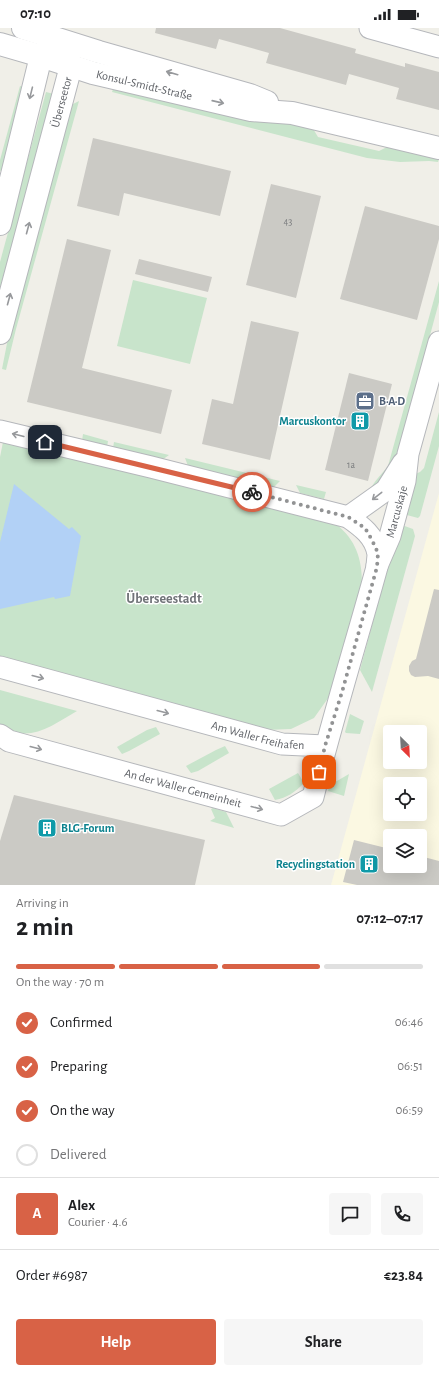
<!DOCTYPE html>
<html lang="en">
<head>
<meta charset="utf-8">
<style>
	body { margin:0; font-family:"Alegreya Sans",sans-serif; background:#f6f6f6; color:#202124; height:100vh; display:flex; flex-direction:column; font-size:15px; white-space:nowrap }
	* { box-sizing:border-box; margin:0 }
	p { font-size:13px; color:#757577 }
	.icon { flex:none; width:22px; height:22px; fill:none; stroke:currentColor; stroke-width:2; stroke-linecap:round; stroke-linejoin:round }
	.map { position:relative; height:857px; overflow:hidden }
	.side { display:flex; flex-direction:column; background:#fff; flex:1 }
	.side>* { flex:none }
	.needle { width:26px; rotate:156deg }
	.controls { position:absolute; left:383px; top:697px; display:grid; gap:8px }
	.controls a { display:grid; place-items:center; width:44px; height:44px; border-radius:4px; background:#fff; box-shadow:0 4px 16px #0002; font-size:20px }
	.pin { position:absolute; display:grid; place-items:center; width:34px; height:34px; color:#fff; margin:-17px; border-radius:8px; box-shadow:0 2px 6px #0006 }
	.courier { position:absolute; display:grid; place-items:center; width:40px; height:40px; margin:-20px; border:3px solid #d86246; border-radius:50%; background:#fff; color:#222; box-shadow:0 1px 5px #0007 }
	.headline em { font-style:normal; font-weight:600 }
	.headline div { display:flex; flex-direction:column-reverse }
	.headline { display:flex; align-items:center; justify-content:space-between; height:68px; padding:0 16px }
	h1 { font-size:26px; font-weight:600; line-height:30px }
	.bar { display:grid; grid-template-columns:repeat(4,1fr); gap:6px 4px; align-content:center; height:48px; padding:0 16px }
	.bar i { height:5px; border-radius:3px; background:#e0e0e0 }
	.bar .selected { background:#d86246 }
	.bar p { grid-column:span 4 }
	.line { display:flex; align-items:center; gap:10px; padding:0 16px; border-top:1px solid #e0e0e0 }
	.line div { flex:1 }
	.round { display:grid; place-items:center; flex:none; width:42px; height:42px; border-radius:4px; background:#f6f6f6 }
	ol { padding:0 16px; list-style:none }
	li { display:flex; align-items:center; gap:12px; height:44px }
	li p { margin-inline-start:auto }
	li .icon { padding:4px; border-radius:50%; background:#d86246; color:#fff; stroke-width:4 }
	li:last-child { color:#757577 }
	li i { width:22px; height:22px; border:2px solid #e0e0e0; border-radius:50% }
	.action { display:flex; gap:8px; margin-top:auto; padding:8px 16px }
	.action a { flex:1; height:46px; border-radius:4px; background:#d86246; color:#fff; font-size:16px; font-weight:600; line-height:46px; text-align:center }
	.action a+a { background:#f6f6f6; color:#202124 }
	.status { display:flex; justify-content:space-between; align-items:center; height:28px; padding:0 20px; background:#fff; direction:ltr }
	.status svg { height:11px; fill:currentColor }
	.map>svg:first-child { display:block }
</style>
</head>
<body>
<div class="status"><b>07:10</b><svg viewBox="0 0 49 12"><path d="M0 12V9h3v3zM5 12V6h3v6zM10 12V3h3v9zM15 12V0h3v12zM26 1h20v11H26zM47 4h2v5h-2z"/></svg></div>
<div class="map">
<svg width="439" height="857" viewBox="0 0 439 857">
	<rect width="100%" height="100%" fill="#f0efe8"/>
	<path fill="#fbf8e2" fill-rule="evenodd" d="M439,465V857H331ZM390,704H420V734H390ZM390,756H420V786H390ZM390,808H420V838H390Z"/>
	<g fill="#c8e4cb">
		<polygon points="20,58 23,59 4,141 0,143 0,132"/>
		<polygon points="113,61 312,99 318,109 379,123 389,118 439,131 438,134 429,133 400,134 367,130 112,64"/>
		<polygon points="46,64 54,66 0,260 0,234"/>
		<polygon points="79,73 16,301 6,342 2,341 10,300 70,84 73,76"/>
		<polygon points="133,252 207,270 190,336 117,318"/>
		<path d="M439,253V274L396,433L387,449L371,461C373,454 383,445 388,438Z"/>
		<polygon points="439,384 439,418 420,488 418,490 403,486 413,447 420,444 424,440"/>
		<polygon points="83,406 108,413 107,419 82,413"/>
		<path d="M3,414L312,488C319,490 330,492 336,496C356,512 362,531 362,555L331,666L314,690L291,701L265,702L0,629V429Z"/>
		<polygon points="114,414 169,427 162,432 113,420"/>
		<polygon points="185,430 280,453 274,459 188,438"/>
		<polygon points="296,457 326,464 324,471 300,465"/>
		<polygon points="399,496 413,501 415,508 372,664 360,642"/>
		<path d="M0,662L77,683C53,697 26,718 0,696Z"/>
		<polygon points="350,686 364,693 360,706 346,705 345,704"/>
		<polygon points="156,699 160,706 129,723 122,726 117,719 147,702"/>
		<polygon points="225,718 229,725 198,743 191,745 186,738 216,722"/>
		<path d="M298,745L304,755C295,764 287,770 275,772L269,761Z"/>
		<polygon points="349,746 344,768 328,763 330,757"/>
		<polygon points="213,780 226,784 234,800 210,793 215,790 211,781"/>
	</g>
	<polygon fill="#b2d1f6" points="14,456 69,501 72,499 81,508 70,568 55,571 54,569 0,581 0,514"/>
	<g fill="#cbcac5">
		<polygon points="156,0 280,0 356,21 355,25 405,39 405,35 439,44 439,82 396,71 399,60 349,46 346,57 266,35 269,25 219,11 216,21 155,5"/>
		<polygon points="93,110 231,143 220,188 124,165 119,188 77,178"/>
		<polygon points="271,156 321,168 296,270 246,257"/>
		<polygon points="365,178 439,198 439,211 417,292 340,271"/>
		<polygon points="67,211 111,222 82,340 172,362 161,406 27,374"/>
		<polygon points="139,231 212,249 208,264 135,246"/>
		<polygon points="251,293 299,304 270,432 202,416 212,371 233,376"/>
		<polygon points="349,345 392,356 368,453 325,442"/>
		<polygon points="434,561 439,562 439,651 428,648 415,649 411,647 409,643 409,638 412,633 416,631"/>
		<polygon points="14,767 205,812 195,857 0,857 0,813"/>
		<polygon points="354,812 390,821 390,838 420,838 420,828 439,833 439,857 357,857 343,854"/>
	</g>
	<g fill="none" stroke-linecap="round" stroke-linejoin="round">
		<defs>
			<g id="minor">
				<polyline points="370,0 439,19"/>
				<path d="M0,403L151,439L348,489C361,498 375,508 378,526C378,530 377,535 377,539C356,615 332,692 313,769L281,787L9,713L0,707"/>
				<polyline points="348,489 386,462 403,435"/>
				<path id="s1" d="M377,538L390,508L405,453L408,426L439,314"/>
				<path id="s2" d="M0,639L282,716L325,718"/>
			</g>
			<g id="tertiary">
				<polyline points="23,0 99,24 250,67 267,74"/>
				<path id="s3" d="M0,16L41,28L93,45L157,60L251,82L292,85L439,120"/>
				<polyline points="0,196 41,28 53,18"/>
				<path id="s4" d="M0,305L71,38L60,13"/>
			</g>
		</defs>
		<use href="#minor" stroke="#b5b7bb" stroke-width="23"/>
		<use href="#tertiary" stroke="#b5b7bb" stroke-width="24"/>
		<use href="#minor" stroke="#fff" stroke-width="21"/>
		<use href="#tertiary" stroke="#fff" stroke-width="22"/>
	</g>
	<defs><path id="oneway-shaft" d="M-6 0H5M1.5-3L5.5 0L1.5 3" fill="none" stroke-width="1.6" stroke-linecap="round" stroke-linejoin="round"/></defs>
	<g stroke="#97999c">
		<use href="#oneway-shaft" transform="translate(172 45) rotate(-164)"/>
		<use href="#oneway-shaft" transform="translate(31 65) rotate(104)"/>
		<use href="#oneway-shaft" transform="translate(218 74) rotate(13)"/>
		<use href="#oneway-shaft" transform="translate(28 200) rotate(-75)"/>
		<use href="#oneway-shaft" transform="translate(9 271) rotate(-75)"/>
		<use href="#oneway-shaft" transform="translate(18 407) rotate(-166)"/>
		<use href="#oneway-shaft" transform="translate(377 468) rotate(142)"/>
		<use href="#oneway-shaft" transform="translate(38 649) rotate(15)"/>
		<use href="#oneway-shaft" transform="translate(163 684) rotate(15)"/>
		<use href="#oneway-shaft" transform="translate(36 720) rotate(15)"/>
		<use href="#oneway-shaft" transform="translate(257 780) rotate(15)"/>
	</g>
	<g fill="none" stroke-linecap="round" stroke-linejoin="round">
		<polyline stroke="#929394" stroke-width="4" stroke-dasharray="0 7.2" points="252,464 348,489 365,500 372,512 378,525 377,539 342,664 325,718 319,744"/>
		<polyline stroke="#d86246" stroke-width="5" points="45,414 252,464"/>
	</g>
	<defs>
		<symbol id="office-square" viewBox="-11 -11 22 22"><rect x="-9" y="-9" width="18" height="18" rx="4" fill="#5c6f8a" stroke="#fff"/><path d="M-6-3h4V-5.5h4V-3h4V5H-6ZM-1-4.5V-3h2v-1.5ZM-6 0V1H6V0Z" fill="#fff"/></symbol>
		<symbol id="building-square" viewBox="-11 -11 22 22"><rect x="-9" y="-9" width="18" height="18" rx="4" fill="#0f9aa8" stroke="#fff"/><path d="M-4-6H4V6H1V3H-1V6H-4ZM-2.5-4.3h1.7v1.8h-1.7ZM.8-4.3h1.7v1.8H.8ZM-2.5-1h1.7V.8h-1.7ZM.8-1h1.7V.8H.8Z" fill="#fff"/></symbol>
	</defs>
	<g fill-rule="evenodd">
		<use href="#office-square" x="354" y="362" width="22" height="22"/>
		<use href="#building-square" x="349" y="382" width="22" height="22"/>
		<use href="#building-square" x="36" y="789" width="22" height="22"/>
		<use href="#building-square" x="358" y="825" width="22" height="22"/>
	</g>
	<g text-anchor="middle" stroke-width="3" stroke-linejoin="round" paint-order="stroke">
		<g font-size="10" fill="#7a7c7e">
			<text x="288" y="197">43</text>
			<text x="351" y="440">1a</text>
		</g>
		<g font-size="12" fill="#5f6267" stroke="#fff">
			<text dy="4" stroke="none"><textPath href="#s3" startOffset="150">Konsul-Smidt-Straße</textPath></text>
			<text dy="4" stroke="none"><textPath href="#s4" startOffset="239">Überseetor</textPath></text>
			<text dy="4" stroke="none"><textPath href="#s1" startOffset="58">Marcuskaje</textPath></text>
			<text dy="4" stroke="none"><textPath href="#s2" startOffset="267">Am Waller Freihafen</textPath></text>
			<text transform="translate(183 760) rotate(15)" y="4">An der Waller Gemeinheit</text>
		</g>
		<g font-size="12" font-weight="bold" fill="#4e5e75" stroke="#fff" text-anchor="start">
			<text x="379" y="377">B·A·D</text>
		</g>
		<g font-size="12" font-weight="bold" fill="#0d838f" stroke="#fff" text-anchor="end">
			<text x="346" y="397">Marcuskontor</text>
			<text x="61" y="804" text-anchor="start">BLG-Forum</text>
			<text x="355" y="840">Recyclingstation</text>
		</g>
		<g font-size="14" font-weight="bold" fill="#717479" stroke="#fff">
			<text x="164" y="575">Überseestadt</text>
		</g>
	</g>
</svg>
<div class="controls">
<a><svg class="needle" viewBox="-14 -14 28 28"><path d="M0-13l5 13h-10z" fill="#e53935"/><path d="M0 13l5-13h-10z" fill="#757577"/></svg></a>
<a><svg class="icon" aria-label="locate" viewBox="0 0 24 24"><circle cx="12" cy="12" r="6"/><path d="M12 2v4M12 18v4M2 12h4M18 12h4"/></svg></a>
<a><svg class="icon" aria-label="layers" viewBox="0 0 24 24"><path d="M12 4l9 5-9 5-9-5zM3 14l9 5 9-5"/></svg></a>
</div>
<div class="pin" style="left:319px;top:744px;background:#ea580c"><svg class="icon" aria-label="bag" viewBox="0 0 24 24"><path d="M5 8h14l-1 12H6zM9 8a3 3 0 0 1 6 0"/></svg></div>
<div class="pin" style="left:45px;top:414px;background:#1f2937"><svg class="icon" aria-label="home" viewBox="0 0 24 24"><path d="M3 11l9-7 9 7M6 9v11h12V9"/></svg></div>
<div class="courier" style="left:252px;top:464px"><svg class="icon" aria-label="bike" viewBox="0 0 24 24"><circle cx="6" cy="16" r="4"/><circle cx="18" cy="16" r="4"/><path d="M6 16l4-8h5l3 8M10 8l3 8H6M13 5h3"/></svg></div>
</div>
<section class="side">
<div class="headline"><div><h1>2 min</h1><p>Arriving in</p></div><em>07:12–07:17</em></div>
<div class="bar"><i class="selected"></i><i class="selected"></i><i class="selected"></i><i></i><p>On the way · 70 m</p></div>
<ol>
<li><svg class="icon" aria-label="check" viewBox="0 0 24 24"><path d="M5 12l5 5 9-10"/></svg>Confirmed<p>06:46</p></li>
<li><svg class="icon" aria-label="check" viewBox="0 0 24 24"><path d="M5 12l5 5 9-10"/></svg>Preparing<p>06:51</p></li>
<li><svg class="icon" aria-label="check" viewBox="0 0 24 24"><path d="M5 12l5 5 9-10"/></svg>On the way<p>06:59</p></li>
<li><i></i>Delivered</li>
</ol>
<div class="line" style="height:72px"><b class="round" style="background:#d86246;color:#fff">A</b><div><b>Alex</b><p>Courier · 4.6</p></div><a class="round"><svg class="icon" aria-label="chat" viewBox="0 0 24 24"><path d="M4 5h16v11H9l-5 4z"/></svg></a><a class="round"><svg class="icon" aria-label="phone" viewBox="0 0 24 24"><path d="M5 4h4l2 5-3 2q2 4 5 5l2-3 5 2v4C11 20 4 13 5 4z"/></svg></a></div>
<div class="line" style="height:52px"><div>Order #6987</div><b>€23.84</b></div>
<div class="action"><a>Help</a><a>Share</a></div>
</section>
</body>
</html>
